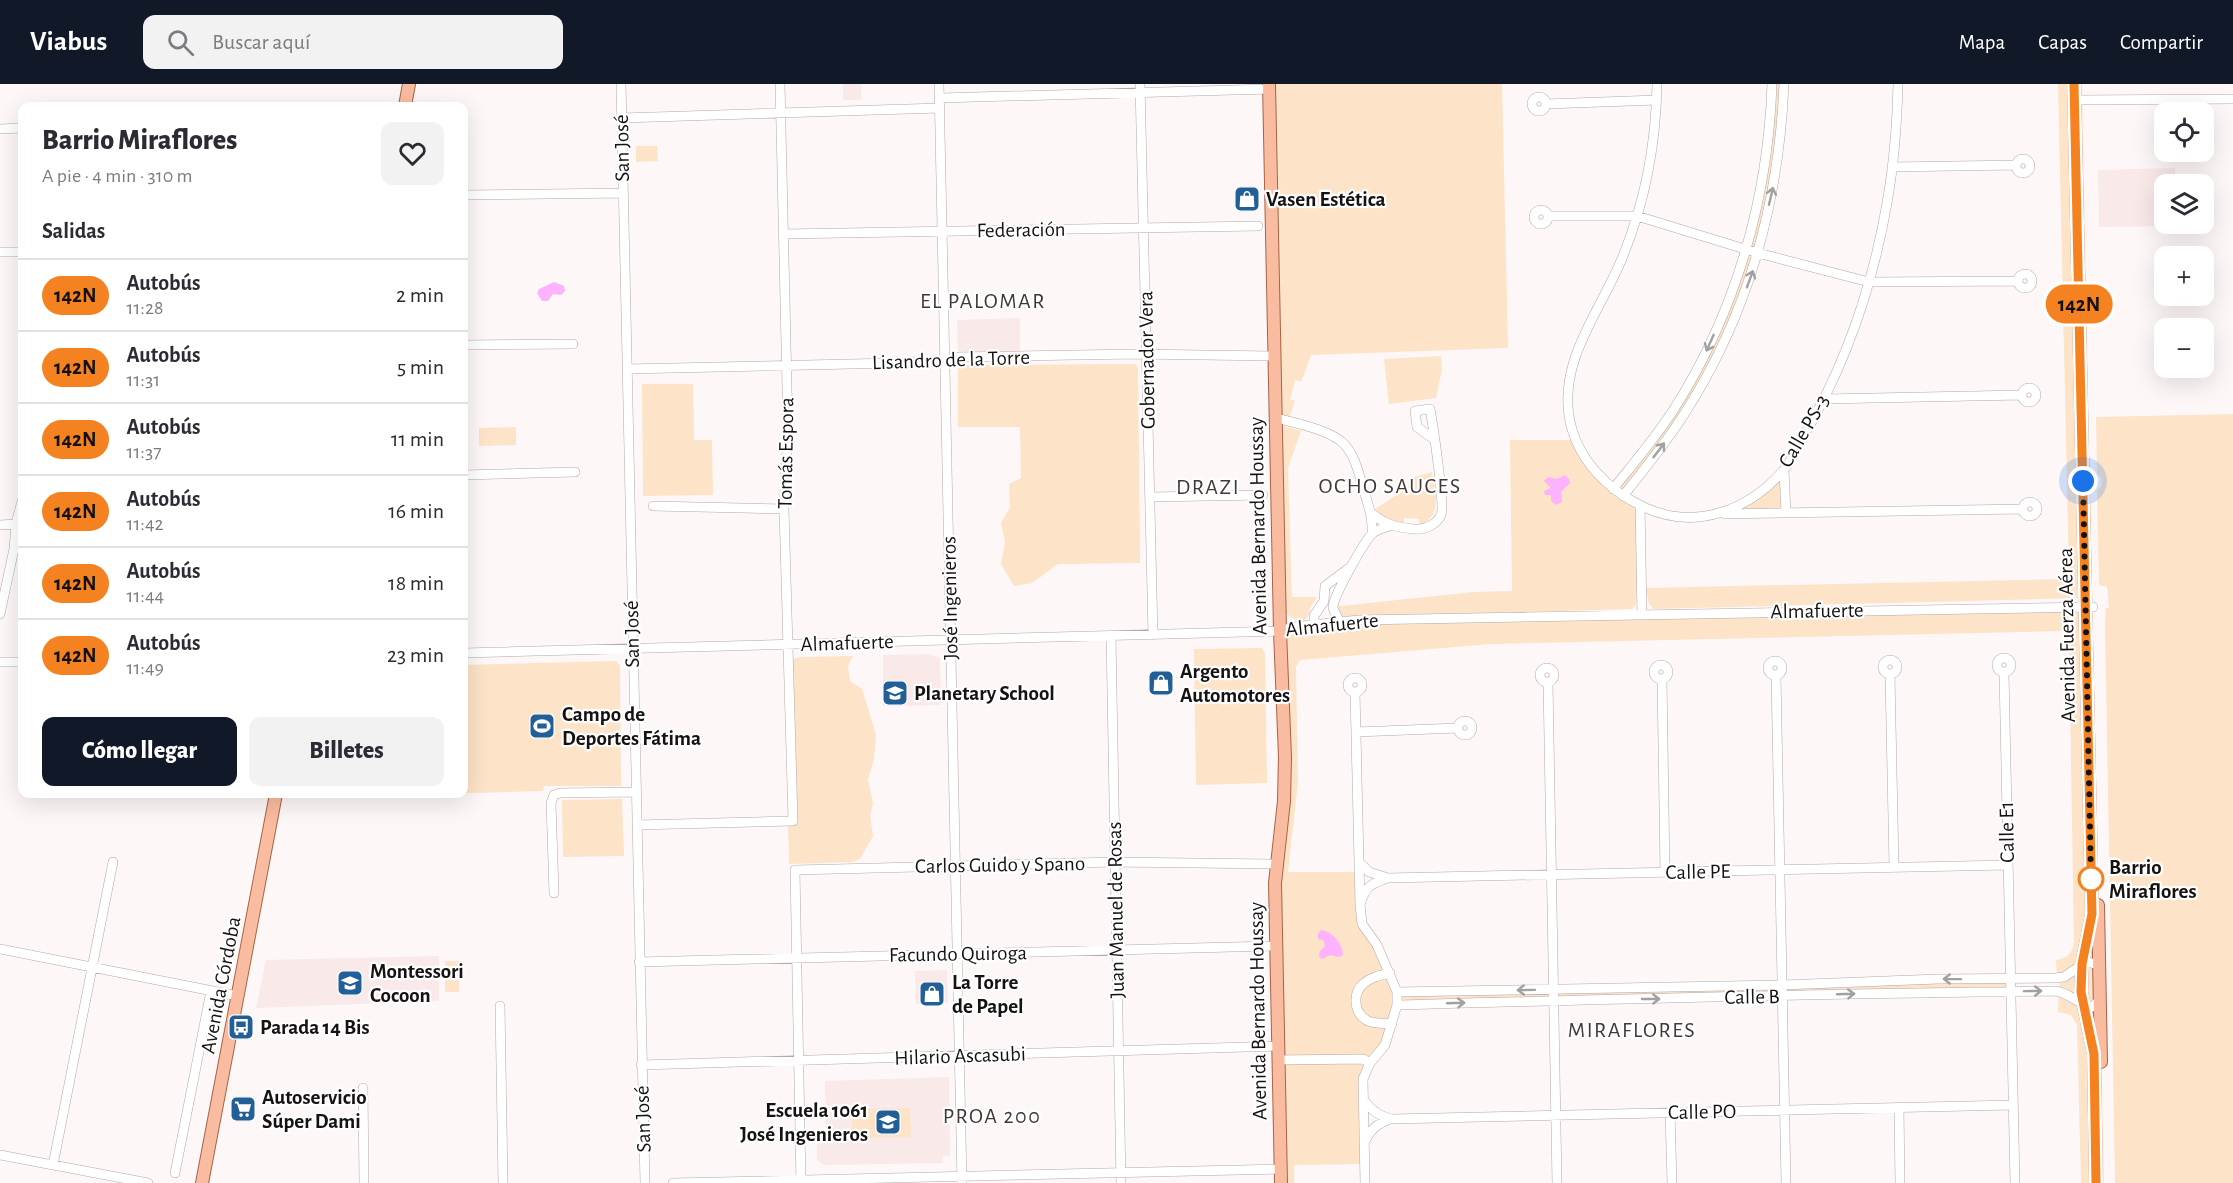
<!DOCTYPE html>
<html lang="es">
<meta charset="utf-8">
<style>
body{margin:0;font-family:"Alegreya Sans",sans-serif;background:#f2f2f3;color:#2b2b33;height:100vh;display:flex;flex-direction:column;font-size:22px;white-space:nowrap}
*{box-sizing:border-box;margin:0}
p{font-size:20px;color:#7c7c81}
.icon{flex:none;width:33px;height:33px;fill:none;stroke:currentColor;stroke-width:2;stroke-linecap:round;stroke-linejoin:round}
.map{position:relative;flex:1;overflow:hidden}
.panel{position:absolute;left:18px;top:18px;width:450px;height:696px;display:flex;flex-direction:column;background:#fff;border-radius:12px;box-shadow:0 6px 24px #0002}
.panel>*{flex:none}
.badge{padding:0 12px;border-radius:20px;font-size:21px;line-height:39px}
.controls{position:absolute;left:2154px;top:18px;display:grid;gap:12px}
.controls a{display:grid;place-items:center;width:60px;height:60px;border-radius:12px;background:#fff;box-shadow:0 6px 24px #0002;font-size:30px}
.you{position:absolute;width:30px;height:30px;margin:-15px;border:4px solid #fff;border-radius:50%;background:#1a73e8;box-shadow:0 0 0 9px #1a73e833}
.map>.badge{position:absolute;translate:-50% -50%;box-shadow:0 0 0 3px #fff}
h2{padding:0 24px;font-size:22px;line-height:54px}
.round{display:grid;place-items:center;flex:none;width:63px;height:63px;border-radius:12px;background:#f2f2f3}
.overview{display:flex;align-items:center;justify-content:space-between;height:102px;padding:0 24px}
h1{font-size:28px;font-weight:800;line-height:45px}
.button{display:flex;gap:12px;margin-top:auto;padding:12px 24px}
.button a{flex:1;height:69px;border-radius:12px;background:#111827;color:#fff;font-size:24px;font-weight:800;line-height:69px;text-align:center}
.button a+a{background:#f2f2f3;color:#2b2b33}
ul{padding:0;list-style:none}
li{display:flex;align-items:center;gap:18px;height:72px;padding:0 24px;border-top:2px solid #e1e1e2}
li div{flex:1}
li b{display:block;font-size:22px}
li em{font-style:normal}
li .badge{min-width:66px;font-weight:700;text-align:center}
header{display:flex;align-items:center;gap:36px;box-sizing:border-box;height:84px;padding:0 30px;background:#111827;color:#fff}
header strong{font-size:28px}
nav{display:flex;gap:33px;margin-inline-start:auto;font-size:21px}
.search{width:420px;height:54px;background:#f2f2f3;display:flex;align-items:center;gap:15px;box-sizing:border-box;padding:0 21px;border-radius:12px;color:#7c7c81;font-size:22px}
.map>svg:first-child{display:block}
.built{fill:#f9e9e8}
.green{fill:#fde3c7}
.water{fill:#fdb2fd}
.lines{fill:none;stroke-linecap:round;stroke-linejoin:round}
.minor-casing{stroke:#b4a8a8;stroke-width:10}
.major-casing{stroke:#a86345;stroke-width:14}
.minor{stroke:#fff;stroke-width:9}
.major{stroke:#fabca0;stroke-width:12}
.oneway{stroke:#a2a0a0}
.line-casing{stroke:#fff;stroke-width:14}
.line{stroke:#f58220;stroke-width:9}
.walk{stroke:#161212;stroke-width:6;stroke-dasharray:0 10.8}
.stop-dot{fill:#fff;stroke:#f58220;stroke-width:3}
.labels{text-anchor:middle;dominant-baseline:central;stroke-width:4.5;stroke-linejoin:round;paint-order:stroke}
.street-label{font-size:21px;fill:#161212;stroke:#fff}
.poi-label{font-size:21px;font-weight:bold;fill:#161212;stroke:#fff;text-anchor:start}
.stop-label{font-size:21px;font-weight:bold;fill:#161212;stroke:#fff;text-anchor:start}
.neighbourhood-label{font-size:22px;letter-spacing:1.5px;fill:#423838;stroke:#fff}
</style>
<header>
<strong>Viabus</strong>
<div class="search"><svg class="icon" aria-label="search" viewBox="0 0 24 24"><circle cx="10" cy="10" r="6"/><path d="M15 15l6 6"/></svg>Buscar aquí</div>
<nav><a>Mapa</a><a>Capas</a><a>Compartir</a></nav>
</header>
<div class="map">
<svg width="2233" height="1099" viewBox="0 0 2233 1099">
<rect width="100%" height="100%" fill="#fef7f7"/>
<!-- built -->
<path class="built" d="M843,0H861V16H843Z
M2175,84V100H2164V140H2175V142L2099,143L2098,86Z
M1020,234V267L958,268L957,236Z
M930,570L940,574L941,621L883,622V571Z
M439,872V917L256,924L266,876Z
M947,886L948,919L916,920L915,887Z
M949,993L950,1072H943V1079L824,1081L817,1076V1053L826,1052L825,997Z"/>
<!-- green -->
<path class="green" d="M1269,0H1502L1508,264L1311,271L1301,298L1295,296L1290,315L1295,317L1289,334L1280,331Z
M1772,0H1784L1758,169L1698,308L1623,412L1640,421L1636,521L1632,525L1346,533C1339,532 1336,526 1336,519L1340,522L1350,521L1473,508L1512,507L1510,356H1576L1613,404L1658,348L1725,226L1764,91Z
M2058,0H2071L2082,510L2078,514L1654,525L1649,520L1646,504L2064,495L2069,490Z
M2074,0H2082L2104,1099H2081L2077,941L2071,931L2058,928L2060,892L2057,891L2056,876C2067,874 2072,870 2074,859L2069,553L2064,547L1491,560L1300,576L1296,583L1298,698L1288,788H1359L1362,840L1397,908L2010,895L2011,907L1398,921L1390,948L1363,995L1365,1080L1294,1081V1099H1281L1275,799L1282,750L1280,547L1339,537L2085,523Z
M636,62H657L658,77L636,78Z
M1441,272L1442,285L1436,314L1389,320L1384,275Z
M1135,280L1138,283L1140,479L1058,480L1032,499L1014,502L1001,480L1005,458L1001,439L1010,423L1009,400L1021,394L1020,343H958V284L961,281Z
M642,300H693L694,356H712L713,411L643,412Z
M2233,330V1099H2115L2105,539L2106,524H2109L2107,503L2099,501L2097,406L2102,401L2101,394L2097,389L2096,333Z
M1280,341L1301,347L1288,384L1292,513H1317L1309,525L1311,528L1304,537L1296,536L1285,529Z
M516,343V361L479,362V344Z
M1784,386L1786,429L1720,431Z
M1432,388C1435,409 1443,432 1419,442V435L1404,434V440C1392,438 1382,434 1375,425L1400,409L1414,393Z
M1262,564L1265,570L1267,699L1196,701L1194,565Z
M853,572L848,582L850,597L862,605L876,651L874,675L868,696L873,719L870,732L873,752L860,775L852,778L789,780L788,742L796,735L792,575L801,573Z
M616,577L620,582L621,702H544L543,707L296,714V710H464V581Z
M622,715L624,772L563,773L562,716Z
M445,877H459V908H445Z
M910,1024L911,1053L852,1054V1025Z"/>
<!-- water -->
<path class="water" d="M554,198L564,202L565,207L561,211L553,210L548,217H542L537,209L539,205Z
M1565,391L1569,395L1570,399L1561,408L1562,418L1556,421L1551,417V411H1545L1544,407L1551,404L1544,397L1548,393L1557,395Z
M1321,846C1332,847 1343,860 1343,871L1339,873L1330,871L1322,875L1319,872L1320,867L1325,862L1323,856L1318,855V850Z"/>
<g class="lines">
<!-- minor casing -->
<g class="minor-casing">
<path id="minor" d="M621,0L645,1099
M939,0L962,1099
M1140,0L1153,551
M1657,0C1656,59 1645,118 1623,172C1602,225 1560,273 1569,332C1576,375 1608,407 1646,424C1695,446 1747,427 1782,388C1791,379 1797,364 1803,353C1845,282 1873,200 1887,119C1894,80 1897,40 1898,0
M1532 20a7 7 0 1 1 14 0a7 7 0 1 1-14 0Z
M940,14L1270,5
M2075,16L2233,15
M1546,20L1657,16
M622,34L940,24
M0,45L22,44
M2016 82a7 7 0 1 1 14 0a7 7 0 1 1-14 0Z
M1892,83L2016,81
M464,111L623,109
M1534 133a7 7 0 1 1 14 0a7 7 0 1 1-14 0Z
M1548,132H1637L1758,169L1869,198L2018,197
M783,150L1258,142
M0,168H22
M2018 197a7 7 0 1 1 14 0a7 7 0 1 1-14 0Z
M464,261L573,260
M627,285L939,278L959,273L1135,270L1275,272
M2022 311a7 7 0 1 1 14 0a7 7 0 1 1-14 0Z
M1824,315L2021,311
M1276,334C1295,339 1332,346 1345,361C1355,372 1359,390 1363,404C1368,420 1373,433 1372,450
M1784,386L1786,429
M464,391L575,388
M1613,405C1634,379 1656,353 1674,325C1736,228 1768,115 1772,0
M1623,412C1644,386 1665,360 1683,332C1748,232 1779,118 1784,0
M1150,413L1263,411
M2023 425a7 7 0 1 1 14 0a7 7 0 1 1-14 0Z
M1640,421L1642,530
M653,422L784,425
M1372,430C1387,441 1395,443 1414,445C1425,446 1436,441 1441,431C1445,422 1433,341 1430,325L1415,327L1417,343L1435,356
M1725,430L2023,425
M0,441L16,440
M0,530L14,465L16,440L22,417
M1339,537C1338,533 1334,528 1333,524C1332,514 1364,458 1372,450C1377,445 1384,444 1390,442
M1314,540V532L1324,517L1325,502L1349,484
M1111,552L1121,1099
M464,569L1280,547L1293,543L1359,536L2093,523
M1997 581a7 7 0 1 1 14 0a7 7 0 1 1-14 0Z
M1883 583a7 7 0 1 1 14 0a7 7 0 1 1-14 0Z
M1768 584a7 7 0 1 1 14 0a7 7 0 1 1-14 0Z
M0,578H22
M1654 588a7 7 0 1 1 14 0a7 7 0 1 1-14 0Z
M1540 591a7 7 0 1 1 14 0a7 7 0 1 1-14 0Z
M2004,589L2015,1099
M1776,591L1786,1099
M1890,591L1894,783
M1348 601a7 7 0 1 1 14 0a7 7 0 1 1-14 0Z
M1662,595L1665,788
M1548,599L1557,1099
M1355,608L1360,820L1362,840L1377,861L1397,908V921L1385,961L1370,979L1363,995L1365,1099
M1458 644a7 7 0 1 1 14 0a7 7 0 1 1-14 0Z
M1356,648L1458,644
M637,741L793,737L784,425L788,347L780,0
M1359,778L1369,788L1388,794
M554,809L551,719L554,711L560,709L636,708
M1360,820C1366,802 1370,800 1388,794L2008,781
M0,865L238,912
M639,878L1276,862
M1390,889C1381,891 1371,893 1363,900C1352,910 1354,930 1368,937C1376,940 1384,939 1392,940
M1397,908L1782,901L1938,895L2055,894L2064,893L2086,878L2096,880L2100,885
M1397,921C1617,915 1836,909 2056,907C2072,910 2078,921 2092,923L2100,916
M500,922L503,1099
M1278,976L1363,975L1370,979
M641,981L1278,962
M363,1004L364,1099
M1364,1016C1372,1027 1379,1032 1392,1035L2013,1021
M1899,1024L1900,1099
M1670,1028L1672,1099
M1365,1057C1371,1045 1377,1040 1390,1035
M0,1071L148,1099
M53,1081L113,778
M175,1089L211,907
M673,1099L1280,1085
M801,1099L795,786L1115,778L1276,780"/>
</g>
<!-- major casing -->
<g class="major-casing">
<path id="major" d="M1269,0L1280,547L1285,673L1284,717L1275,799L1281,1099
M2074,0L2092,830L2082,880L2081,908L2094,970L2096,1099
M405,22L409,0
M2098,821L2101,978
M202,1099L276,710"/>
</g>
<!-- minor -->
<use href="#minor" class="minor"/>
<!-- major -->
<use href="#major" class="major"/>
</g>
<!-- one-way arrows -->
<defs><path id="oneway-shaft" d="M-6 0H5M1.5-3L5.5 0L1.5 3" fill="none" stroke-width="1.6" stroke-linecap="round" stroke-linejoin="round" transform="scale(1.5)"/></defs>
<g class="oneway">
<use href="#oneway-shaft" transform="translate(1771 112) rotate(-77)"/>
<use href="#oneway-shaft" transform="translate(1750 195) rotate(-70)"/>
<use href="#oneway-shaft" transform="translate(1710 259) rotate(114)"/>
<use href="#oneway-shaft" transform="translate(1659 366) rotate(-53)"/>
<use href="#oneway-shaft" transform="translate(1952 895) rotate(-179)"/>
<use href="#oneway-shaft" transform="translate(1526 906) rotate(179)"/>
<use href="#oneway-shaft" transform="translate(2033 907) rotate(-1)"/>
<use href="#oneway-shaft" transform="translate(1846 910) rotate(-2)"/>
<use href="#oneway-shaft" transform="translate(1651 915)"/>
<use href="#oneway-shaft" transform="translate(1456 919) rotate(-2)"/>
</g>
<g class="lines">
<!-- line casing -->
<g class="line-casing">
<path id="line" d="M2074,0L2092,830L2082,880L2081,908L2094,970L2096,1099"/>
</g>
<!-- line -->
<use href="#line" class="line"/>
<!-- walk -->
<path class="walk" d="M2083,397L2091,795"/>
</g>
<!-- icons -->
<defs>
<g id="shop-square" transform="scale(1.35)"><rect x="-9" y="-9" width="18" height="18" rx="4" fill="#215f96" stroke="#fff"/><path d="M-5-2.5h2.3a2.7 3.5 0 0 1 5.4 0H5L5.5 6h-11ZM-1.5-2.5h3a1.5 2.3 0 0 0-3 0Z" fill="#fff"/></g>
<g id="university-square" transform="scale(1.35)"><rect x="-9" y="-9" width="18" height="18" rx="4" fill="#215f96" stroke="#fff"/><path d="M0-5L7-2L0 1L-7-2ZM-4 1L0 2.5L4 1V4Q0 6-4 4Z" fill="#fff"/></g>
<g id="stadium-square" transform="scale(1.35)"><rect x="-9" y="-9" width="18" height="18" rx="4" fill="#215f96" stroke="#fff"/><path d="M0-5a6.5 5 0 1 0 0 10a6.5 5 0 1 0 0-10ZM-3.5-1.8h7v3.6h-7Z" fill="#fff"/></g>
<g id="school-square" transform="scale(1.35)"><rect x="-9" y="-9" width="18" height="18" rx="4" fill="#215f96" stroke="#fff"/><path d="M0-5L7-2L0 1L-7-2ZM-4 1L0 2.5L4 1V4Q0 6-4 4Z" fill="#fff"/></g>
<g id="bus-square" transform="scale(1.35)"><rect x="-9" y="-9" width="18" height="18" rx="4" fill="#215f96" stroke="#fff"/><path d="M-5-6H5V4H4V6H2V4H-2V6H-4V4H-5ZM-3.5-4V0h7V-4ZM-3.5 1.2v1.5H-2V1.2ZM2 1.2v1.5H3.5V1.2Z" fill="#fff"/></g>
<g id="supermarket-square" transform="scale(1.35)"><rect x="-9" y="-9" width="18" height="18" rx="4" fill="#215f96" stroke="#fff"/><path d="M-6-5.5h2.5l.6 2H6L4.5 2H-2.5L-4.4-4H-6ZM-1.5 3.2a1.3 1.3 0 1 0 .1 0ZM3 3.2a1.3 1.3 0 1 0 .1 0Z" fill="#fff"/></g>
</defs>
<g fill-rule="evenodd">
<use href="#shop-square" x="1247" y="115"/>
<use href="#shop-square" x="1161" y="599"/>
<use href="#university-square" x="895" y="609"/>
<use href="#stadium-square" x="542" y="642"/>
<use href="#school-square" x="350" y="899"/>
<use href="#shop-square" x="932" y="910"/>
<use href="#bus-square" x="241" y="943"/>
<use href="#supermarket-square" x="243" y="1025"/>
<use href="#school-square" x="888" y="1038"/>
</g>
<!-- markers -->
<circle class="stop-dot" cx="2091" cy="795" r="12"/>
<g class="labels">
<!-- street labels -->
<g class="street-label">
<text transform="translate(622 64) rotate(-91)">San José</text>
<text transform="translate(1021 146) rotate(-1)">Federación</text>
<text transform="translate(951 276) rotate(-2)">Lisandro de la Torre</text>
<text transform="translate(1147 276) rotate(-91)">Gobernador Vera</text>
<text transform="translate(1804 347) rotate(-60)">Calle PS-3</text>
<text transform="translate(786 369) rotate(-89)">Tomás Espora</text>
<text transform="translate(1258 442) rotate(-91)">Avenida Bernardo Houssay</text>
<text transform="translate(950 514) rotate(-91)">José Ingenieros</text>
<text transform="translate(1817 527) rotate(-1)">Almafuerte</text>
<text transform="translate(1332 541) rotate(-6)">Almafuerte</text>
<text transform="translate(632 550) rotate(-91)">San José</text>
<text transform="translate(2067 551) rotate(-91)">Avenida Fuerza Aérea</text>
<text transform="translate(847 559) rotate(-2)">Almafuerte</text>
<text transform="translate(2007 748) rotate(-91)">Calle E1</text>
<text transform="translate(1000 781) rotate(-1)">Carlos Guido y Spano</text>
<text transform="translate(1698 788) rotate(-1)">Calle PE</text>
<text transform="translate(1116 826) rotate(-91)">Juan Manuel de Rosas</text>
<text transform="translate(958 870) rotate(-1)">Facundo Quiroga</text>
<text transform="translate(221 901) rotate(-79)">Avenida Córdoba</text>
<text transform="translate(1752 913) rotate(-1)">Calle B</text>
<text transform="translate(1258 927) rotate(-91)">Avenida Bernardo Houssay</text>
<text transform="translate(960 972) rotate(-2)">Hilario Ascasubi</text>
<text transform="translate(1702 1028) rotate(-1)">Calle PO</text>
<text transform="translate(643 1035) rotate(-92)">San José</text>
</g>
<!-- poi labels -->
<g class="poi-label">
<text x="1266" y="115">Vasen Estética</text>
<text x="1180" y="587">Argento<tspan x="1180" dy="24">Automotores</tspan></text>
<text x="914" y="609">Planetary School</text>
<text x="562" y="630">Campo de<tspan x="562" dy="24">Deportes Fátima</tspan></text>
<text x="370" y="887">Montessori<tspan x="370" dy="24">Cocoon</tspan></text>
<text x="952" y="898">La Torre<tspan x="952" dy="24">de Papel</tspan></text>
<text x="260" y="943">Parada 14 Bis</text>
<text x="262" y="1013">Autoservicio<tspan x="262" dy="24">Súper Dami</tspan></text>
<text x="868" y="1026" text-anchor="end">Escuela 1061<tspan x="868" dy="24">José Ingenieros</tspan></text>
</g>
<!-- stop labels -->
<g class="stop-label">
<text x="2109" y="783">Barrio<tspan x="2109" dy="24">Miraflores</tspan></text>
</g>
<!-- neighbourhood labels -->
<g class="neighbourhood-label">
<text x="983" y="217">EL PALOMAR</text>
<text x="1390" y="402">OCHO SAUCES</text>
<text x="1208" y="403">DRAZI</text>
<text x="1632" y="946">MIRAFLORES</text>
<text x="992" y="1032">PROA 200</text>
</g>
</g>
</svg>
<div class="controls">
<a><svg class="icon" aria-label="locate" viewBox="0 0 24 24"><circle cx="12" cy="12" r="6"/><path d="M12 2v4M12 18v4M2 12h4M18 12h4"/></svg></a>
<a><svg class="icon" aria-label="layers" viewBox="0 0 24 24"><path d="M12 4l9 5-9 5-9-5zM3 14l9 5 9-5"/></svg></a>
<a>+</a>
<a>−</a>
</div>
<div class="you" style="left:2083px;top:397px"></div>
<b class="badge" style="left:2079px;top:220px;background:#f58220;color:#111">142N</b>
<section class="panel">
<div class="overview"><div><h1>Barrio Miraflores</h1><p>A pie · 4 min · 310 m</p></div><a class="round"><svg class="icon" aria-label="heart" viewBox="0 0 24 24"><path d="M12 20l-8-8c-3-5 5-10 8-4 3-6 11-1 8 4z"/></svg></a></div>
<h2>Salidas</h2>
<ul>
<li><span class="badge" style="background:#f58220;color:#111">142N</span><div><b>Autobús</b><p>11:28</p></div><em>2 min</em></li>
<li><span class="badge" style="background:#f58220;color:#111">142N</span><div><b>Autobús</b><p>11:31</p></div><em>5 min</em></li>
<li><span class="badge" style="background:#f58220;color:#111">142N</span><div><b>Autobús</b><p>11:37</p></div><em>11 min</em></li>
<li><span class="badge" style="background:#f58220;color:#111">142N</span><div><b>Autobús</b><p>11:42</p></div><em>16 min</em></li>
<li><span class="badge" style="background:#f58220;color:#111">142N</span><div><b>Autobús</b><p>11:44</p></div><em>18 min</em></li>
<li><span class="badge" style="background:#f58220;color:#111">142N</span><div><b>Autobús</b><p>11:49</p></div><em>23 min</em></li>
</ul>
<div class="button"><a>Cómo llegar</a><a>Billetes</a></div>
</section>
</div>
